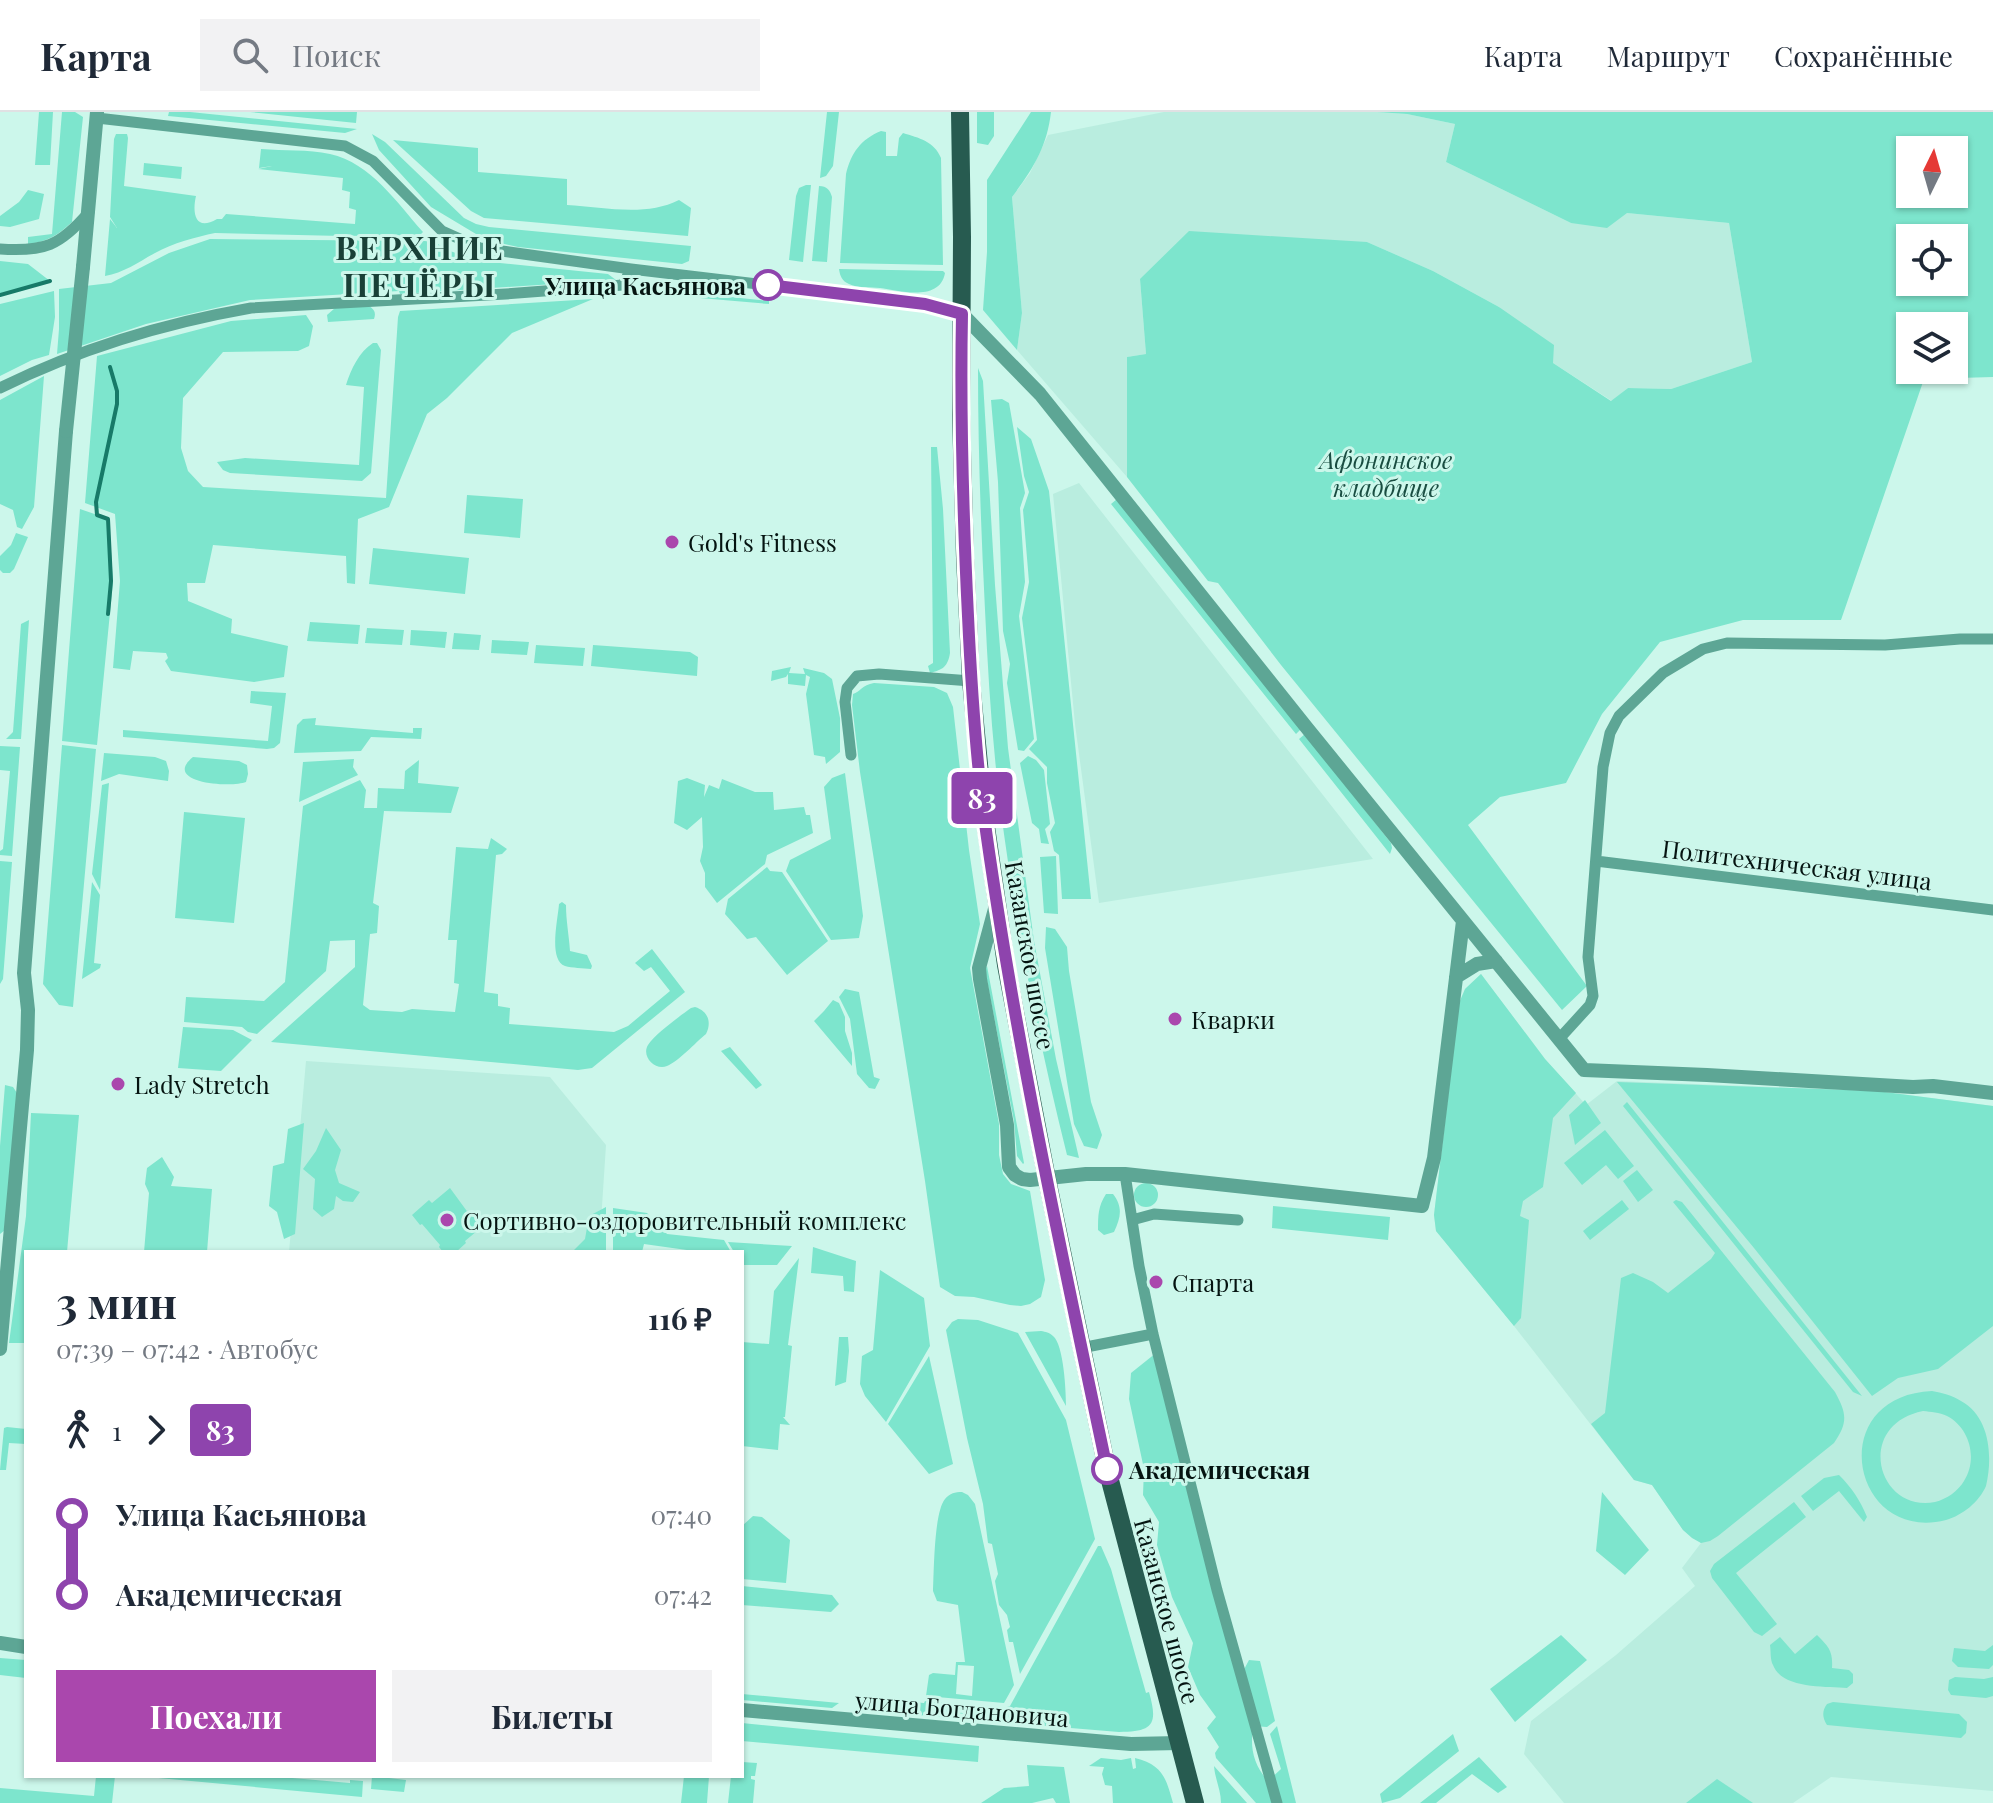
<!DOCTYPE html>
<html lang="ru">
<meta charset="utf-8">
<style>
body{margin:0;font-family:"Playfair Display",serif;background:#f2f2f3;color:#1f2937;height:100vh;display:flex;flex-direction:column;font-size:30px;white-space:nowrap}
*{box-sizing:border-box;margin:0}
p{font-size:26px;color:#747a83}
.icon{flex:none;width:44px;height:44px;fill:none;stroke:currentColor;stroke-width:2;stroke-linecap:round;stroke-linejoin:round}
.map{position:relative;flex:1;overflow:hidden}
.drawer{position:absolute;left:24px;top:1138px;width:720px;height:528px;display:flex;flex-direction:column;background:#fff;border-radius:0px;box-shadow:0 2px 6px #0004}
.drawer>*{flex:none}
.badge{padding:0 16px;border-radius:6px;font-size:28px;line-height:52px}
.needle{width:52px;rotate:5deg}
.controls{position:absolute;left:1896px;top:24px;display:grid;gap:16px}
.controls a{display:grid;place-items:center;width:72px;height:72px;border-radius:0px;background:#fff;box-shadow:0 2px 6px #0004;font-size:40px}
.map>.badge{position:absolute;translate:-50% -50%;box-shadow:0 0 0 4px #fff}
.legs{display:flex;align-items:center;gap:12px;height:88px;padding:0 32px;font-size:26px}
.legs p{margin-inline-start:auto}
.summary{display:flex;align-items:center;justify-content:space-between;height:136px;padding:0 32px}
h1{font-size:44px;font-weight:700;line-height:60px}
.button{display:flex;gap:16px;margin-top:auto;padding:16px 32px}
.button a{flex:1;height:92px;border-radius:0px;background:#aa47ad;color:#fff;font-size:32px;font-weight:700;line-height:92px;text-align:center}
.button a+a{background:#f2f2f3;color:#1f2937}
ul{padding:0 32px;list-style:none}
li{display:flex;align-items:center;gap:28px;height:80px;font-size:30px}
li i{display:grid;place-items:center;width:12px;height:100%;margin:0 10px;background:currentColor}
li i::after{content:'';width:20px;height:20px;margin:-10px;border:6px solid;border-radius:50%;background:#fff}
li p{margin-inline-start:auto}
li:first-child i{background:linear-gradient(#0000 50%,currentColor 0)}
li:last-child i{background:linear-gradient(currentColor 50%,#0000 0)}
header{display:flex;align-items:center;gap:48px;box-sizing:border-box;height:112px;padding:0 40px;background:#fff;border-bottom:2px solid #e0e1e3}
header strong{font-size:38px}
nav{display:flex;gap:44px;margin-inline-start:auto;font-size:28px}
.search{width:560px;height:72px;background:#f2f2f3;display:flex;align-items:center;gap:20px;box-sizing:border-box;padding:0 28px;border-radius:0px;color:#747a83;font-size:30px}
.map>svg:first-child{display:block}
.built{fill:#b9eddf}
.green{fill:#7de5cd;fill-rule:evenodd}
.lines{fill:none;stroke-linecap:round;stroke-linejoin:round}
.stream{stroke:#177a68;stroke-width:4}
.minor{stroke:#5da695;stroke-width:11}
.tertiary{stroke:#5da695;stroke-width:14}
.primary{stroke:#275b50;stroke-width:18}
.tertiary-bridge{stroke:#5da695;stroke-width:14}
.line-1-casing{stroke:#fff;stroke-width:18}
.line-1{stroke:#8e44ad;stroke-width:12}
.stop-1-dot{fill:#fff;stroke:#8e44ad;stroke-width:4}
.poi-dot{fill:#aa47ad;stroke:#ccf7eb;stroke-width:3}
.labels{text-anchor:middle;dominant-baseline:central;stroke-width:6;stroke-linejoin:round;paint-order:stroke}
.stop-label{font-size:24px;font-weight:bold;fill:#051411;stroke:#ccf7eb;text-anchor:end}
.park-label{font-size:24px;font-style:italic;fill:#194d41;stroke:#ccf7eb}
.poi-label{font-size:24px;fill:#051411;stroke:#ccf7eb;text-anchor:start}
.street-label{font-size:24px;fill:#051411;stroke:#ccf7eb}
.district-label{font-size:32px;font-weight:bold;letter-spacing:2px;fill:#194037;stroke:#ccf7eb}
</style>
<header>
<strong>Карта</strong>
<div class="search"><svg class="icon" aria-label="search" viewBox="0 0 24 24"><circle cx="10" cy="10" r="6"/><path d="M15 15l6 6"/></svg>Поиск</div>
<nav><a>Карта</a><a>Маршрут</a><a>Сохранённые</a></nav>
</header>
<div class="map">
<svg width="1993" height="1691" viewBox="0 0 1993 1691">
<rect width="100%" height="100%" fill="#ccf7eb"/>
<!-- built -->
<path class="built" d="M1164,0H1377L1407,2L1455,12L1446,50L1571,111L1627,101L1729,111L1752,250L1671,277L1628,276L1612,289L1553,251L1499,195L1433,159L1367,130L1140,167L1146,242L1127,245V365L1017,238L1022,201L1012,85L1030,61L1048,23Z
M1079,371L1373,747L1099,791L1075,612L1053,382Z
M1481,862L1545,947L1586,993L1617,969L1877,979L1993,994V1679L1831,1665L1793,1691H1564L1524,1642L1531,1609L1616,1543L1695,1474L1682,1456L1701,1431L1683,1418L1652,1373L1634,1368L1514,1214L1436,1119L1434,1103L1454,937L1465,877Z
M306,949L550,965L606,1033L599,1140H289Z"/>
<!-- green -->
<path class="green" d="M39,0H53L50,53H35Z
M62,0H75L83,5L72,110C58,123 47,130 28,132V125L52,122Z
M169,0H190L357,17L345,21L168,4Z
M250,0H357L356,11Z
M827,0H839L833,54L826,64L820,66Z
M977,0H994V24L988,33L977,31Z
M1031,0H1051C1047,35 1033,57 1012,85L1022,201L1017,238L983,198L987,140V68Z
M1377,0H1993V265L1924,267L1841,508H1743L1660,530L1602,602L1566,671L1500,685L1468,713L1587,874L1562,898L1281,553L1218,471L1208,469L1127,365V245L1146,242L1140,167L1189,119L1367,130L1433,159L1499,195L1554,233L1553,251L1611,289L1628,276L1671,277L1752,250L1729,111L1627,101L1607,116L1571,111L1446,50L1455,12L1407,2ZM1910,38H1954V82H1910ZM1910,126H1954V170H1910ZM1910,214H1954V258H1910Z
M881,19L886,20V44H897L899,26L903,21C919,26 934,29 941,46L943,153L840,151L846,62C851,41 861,27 881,19Z
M116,22H127L128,26L124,74L196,84C192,101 195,120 217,107H222L226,102L355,112L356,98L349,96L350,80L342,78L343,66L258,57L272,54L259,56L261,37C284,39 308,37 330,42C371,51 397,91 423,120L420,123L342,124L215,121C196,125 173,131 155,141C140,149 124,161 105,164L110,107L117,116L110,105L114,27Z
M372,22L385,30L464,106L476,112L489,115L691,134L689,149L682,152L518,135L491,129L476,122L431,95L379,38Z
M393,28L478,36V60L567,67V93C603,95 646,105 679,88L691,96L688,124L484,106L471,99Z
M144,51L182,55L181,67L143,63Z
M806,73H811L803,150L789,148L796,84L799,76Z
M819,74C827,74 830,78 832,85L827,150L812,149Z
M28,78L44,82L39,107L10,115L0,114V104L19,90Z
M210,127L425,129L436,131L450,139L480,149L608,162L616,168L400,182L399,179L250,188L146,212L57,242L59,217V177L111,171L169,141Z
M0,149L28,152L50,169L0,183Z
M839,157L943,159L945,161C940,190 900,179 880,176C870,175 857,176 849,172C842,169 840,164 839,157Z
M655,177L769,189V192L653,182L647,180Z
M54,179L55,205L49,243L32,248L0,264V192Z
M593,187L512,221L447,286L427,302L389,395L358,407L355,472L347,471L346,444L213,433L205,471H187L188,489L232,507L231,521L288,534L284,565L254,570L171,559L165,549L168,546L166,541L133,539L130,558L113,556L120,469L115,402L85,391L97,244L231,209L306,203L313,214L309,234L298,239L223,240L183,286L181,336L188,359L203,375L386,386L398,205L400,199Z
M369,194C375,198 376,201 374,207L328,210L327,203L335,196Z
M373,231H377L381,238L371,361L362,369L230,361L223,358L217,350L245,346L359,353L364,275L346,273C351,257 359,240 373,231Z
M978,256L983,269L995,473L1008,636L1034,829L1056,947L1079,1046L1067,1043C1038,927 1015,810 1000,692C992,628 988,563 985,498C981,418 978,337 978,256Z
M44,264L34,395L22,417L17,415L13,398L0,392V288Z
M1002,287L1009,291L1025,381L1020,396L1025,470L1019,504L1034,627L1024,639L1018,638L1007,571L1010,552L1003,519L998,370L991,288Z
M1017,315L1031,327L1049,379L1091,787H1062L1059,743L1054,739L1050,720L1055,711L1047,671V655L1029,637L1037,628L1022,506L1029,470L1023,398L1029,380L1024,364Z
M931,335H937L943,397L950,541C948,555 942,558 930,561L928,554L933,551Z
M467,383L523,387L520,426L464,421Z
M1117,387L1301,617L1296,622L1111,392Z
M80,397L109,407L113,470L97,633L62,629Z
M16,421L28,425L14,457L10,461H3L0,458V444L11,433Z
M373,436L469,446L465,482L369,472Z
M29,508L21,627H6L13,620L21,512Z
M310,510L360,513L358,532L307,529Z
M367,516L404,518L402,533L365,531Z
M411,518L447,520L445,536L410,533Z
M454,521L481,523L479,538L452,537Z
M492,528L529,530L527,543L491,541Z
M536,533L585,536L583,554L534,551Z
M593,533L690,540L698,545L697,564L591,554Z
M791,555L789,561L805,562L803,556L824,561L832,567L840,606V640L826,652L825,645L814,643L806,582L810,565L806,563L805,574L788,572V562L786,565L771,569L772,559Z
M874,571L934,575L947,581L953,595L969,738L980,812L970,856L999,1012V1043L1003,1062L1011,1072L1030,1079L1045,1168L1041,1185L1030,1192L1021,1194L1010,1193L974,1185L955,1184L940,1175L925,1069L860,660L852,593L853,582C860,580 862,573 874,571Z
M251,579L286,581L280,631L274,636L267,637L123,625V618L268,629L272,594L250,591Z
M316,606L315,613L413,621V616H422L421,627L371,625L361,639L294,641L297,613L303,607Z
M1305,622L1391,731L1392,736L1390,742L1299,627Z
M62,633L96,637L73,895L59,893L43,872Z
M0,634L20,635L12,744L0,743V739L3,737L10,659L0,658Z
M104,641L155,645L166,649L169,659L168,669L119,662L101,669Z
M1028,644L1036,648L1044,658L1050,712L1045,717L1049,732L1041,731L1039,717L1032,711L1020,651Z
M193,645L239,649L247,653L248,662L246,670C231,676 161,671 193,645Z
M354,647L353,655L358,663L299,690L303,650Z
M419,648L418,671L459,675L451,701L384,699L373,791L379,794L377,821L370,822L363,893L370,898L402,900L412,897L455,900L459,872L454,871L457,828H448L456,735L488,737L491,726L507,737L502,742L496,743L484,880L498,882V894L510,896L509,912L614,920L628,914L670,879L651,855L644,859L635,851L652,837L685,880L592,956L578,958L271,930L355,855V828L330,829L326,859L257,922L248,920L242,915L184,910L186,885L264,889L285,870L303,694L360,668L366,678L364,696H377L378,676L404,677L405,659Z
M845,661L863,804L859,826L831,828L786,759L790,748L831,727L824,675L832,666Z
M687,666L705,673L704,685L709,673L719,677L722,667L755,680H773L774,698L804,695L806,703H810L813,721L767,743L765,752L717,791L705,775V761L700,749L703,735L702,705L687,718L674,711L678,669Z
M109,671L100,778L92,762L102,673Z
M184,700L245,706L234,811L175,806Z
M1056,744L1058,802L1044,801L1040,745Z
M0,749L12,750L3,867L0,872Z
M767,755L770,759L782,760L828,829L787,863L756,825L747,827L725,802L728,787Z
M92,770L100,783L94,851L101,852L100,856L82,867Z
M562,790L566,793C566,809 569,823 570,839L587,843L592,854L591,857C583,856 572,856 565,854C548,848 558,807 559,792Z
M1046,815L1055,817L1067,835L1069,859L1091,990L1102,1023L1097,1037L1084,1034L1074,1012L1045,836Z
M987,854L1024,1051L1023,1052L1017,1044L1014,1009L985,858Z
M1481,862L1545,947L1576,981L1553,1006L1543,1075L1523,1089L1520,1104L1529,1108L1521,1206L1514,1214L1436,1119L1434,1103L1459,891L1465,877Z
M845,877L859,880L874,965L880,967L875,977L869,976L857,962L850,907L839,885Z
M833,888L839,891L845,905V919L852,941V954L814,909L824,899Z
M695,895C708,899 712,910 706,922C695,931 679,949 667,954C655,959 641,944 648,933C655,922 680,904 691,896Z
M183,915L233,918L252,928L221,959L178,956Z
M730,935L762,973L756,977L721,939Z
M1617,970L1877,979L1993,994V1214L1938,1257L1898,1266L1872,1284L1754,1136Z
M5,973L13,975L17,981L5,1118L0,1122V1034Z
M1585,988L1601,1011L1575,1033L1569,1003Z
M1627,990L1862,1284L1853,1280L1623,994Z
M31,1001L79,1003L67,1140H26V1231H9L26,1104Z
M304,1011L295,1122L284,1127L277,1100L269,1094L273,1054L284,1051L288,1017Z
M326,1016L341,1038L335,1058L339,1071L360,1080L353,1090L343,1089L336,1084L334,1097L322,1105L313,1097L315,1067L303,1057L316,1039Z
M1605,1018L1634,1054L1618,1067L1606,1053L1582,1073L1564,1051Z
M162,1045L174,1065L171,1074L212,1077L207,1140H144L149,1081L145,1072L147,1056Z
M1637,1058L1653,1078L1638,1090L1623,1069Z
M1134 1083a12 12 0 1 1 24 0a12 12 0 1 1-24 0Z
M450,1076L469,1102L472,1105L474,1104L483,1114L465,1129L466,1131L456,1140H443L439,1135L440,1133L422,1112L420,1113L412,1103L429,1088L432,1091Z
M1106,1082H1113C1123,1095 1121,1105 1114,1120L1104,1123L1098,1118C1098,1104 1098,1094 1106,1082Z
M1622,1088L1629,1097L1590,1128L1583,1119Z
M1676,1088L1682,1090L1835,1280C1847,1302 1848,1310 1834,1331L1718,1424L1710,1429L1701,1431L1692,1426L1683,1418L1652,1373L1634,1368L1591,1312L1605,1301L1621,1166L1633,1161L1653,1170L1668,1181L1711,1147L1715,1141L1673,1090Z
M1273,1094L1390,1105L1388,1128L1272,1116Z
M606,1095V1140H572L585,1127L589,1104Z
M613,1096L647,1101L667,1122L724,1128L731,1140H701L644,1132L642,1140H613Z
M728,1130L792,1134L777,1153H742V1140H734Z
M813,1135L856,1149L854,1180L844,1179L843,1164L811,1161Z
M799,1146L788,1233L792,1234L785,1305H783L790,1313L780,1312L778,1338L742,1334V1230L769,1232L774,1179Z
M880,1158L924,1186L930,1234L886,1310L865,1284L860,1272L862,1244L873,1238Z
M958,1207L978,1208L1018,1221L1066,1308L1095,1427L1020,1562L1013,1530H1009L1007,1518L1010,1515L1007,1503L999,1493L995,1469L998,1462L992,1432L988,1431L983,1392L967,1326L946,1218L952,1210Z
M1041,1219C1046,1220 1049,1220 1053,1224C1064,1233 1066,1280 1066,1294L1025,1220Z
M839,1225H848L849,1239L846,1270L835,1274Z
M1161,1237L1239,1567L1249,1548L1260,1549L1275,1609L1267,1615L1253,1614C1250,1636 1253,1652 1268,1669L1281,1657L1270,1622L1277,1614L1296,1691H1256L1216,1646L1215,1641L1219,1635L1207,1616L1216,1605L1200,1583L1188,1555L1193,1531L1172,1485L1157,1433L1159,1410L1143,1383L1144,1357L1129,1287L1131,1261Z
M929,1244L953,1352L929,1362L888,1312Z
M1932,1279C1942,1281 1952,1283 1961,1289C1990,1305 1993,1344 1986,1374C1979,1390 1963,1403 1946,1408C1851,1432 1823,1284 1932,1279ZM1923,1299C1931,1300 1939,1300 1947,1304C1970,1316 1978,1347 1964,1369C1958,1379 1947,1387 1935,1390C1877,1401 1854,1313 1923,1299Z
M7,1315L26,1317V1332L9,1331L6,1358H0L4,1316Z
M1839,1363C1852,1376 1860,1388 1867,1405L1864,1410L1839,1379L1813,1399L1801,1384L1824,1366Z
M962,1380L968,1383L975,1392L1014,1573L1004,1591L926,1584L929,1563L933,1561L955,1563L956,1550H965L958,1493L937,1489L933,1479C934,1459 934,1400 945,1387C950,1381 955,1380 962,1380ZM958,1553L974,1554L972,1584L956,1582Z
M1602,1380L1649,1438L1625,1463L1596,1439Z
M1794,1390L1806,1405L1736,1461L1777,1512L1762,1524L1754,1520L1712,1466L1710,1459L1714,1452Z
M753,1404L762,1405L790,1428L786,1471L742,1467V1414Z
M1098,1434H1101L1111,1457L1146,1581L1149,1580C1158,1612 1154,1620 1119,1620L985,1609C972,1601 960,1599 945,1605L864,1599L859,1594L860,1587L862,1586L924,1591L925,1589L1004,1596L1010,1594Z
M742,1474L832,1483L839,1492L831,1500L742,1493Z
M1561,1523L1587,1548L1515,1610L1490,1577Z
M1817,1523C1829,1535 1833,1539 1832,1556L1849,1558L1853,1562V1571L1847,1576C1825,1574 1782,1577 1773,1553C1770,1548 1771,1539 1770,1533L1780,1525L1795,1542Z
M1993,1533V1553L1989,1557L1958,1555L1952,1549L1954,1536L1985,1539Z
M0,1546L26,1548V1566L0,1563Z
M1955,1565L1984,1567L1993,1565V1584L1986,1586L1951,1583L1948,1578L1949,1568Z
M742,1582L839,1591L832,1596L742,1588Z
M1833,1590L1959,1602L1967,1610L1966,1621L1961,1626L1827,1613C1822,1605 1822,1599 1827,1592Z
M742,1611L979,1634L978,1650L742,1629Z
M1453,1622L1459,1639L1400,1686L1382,1691L1380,1682Z
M1479,1645L1507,1675L1498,1681L1472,1662L1436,1691H1420Z
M1101,1646L1121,1648L1131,1646L1133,1657L1136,1656L1135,1646C1163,1653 1166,1666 1173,1691H1113L1112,1674L1105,1673L1102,1662L1104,1655L1089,1654Z
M742,1650L757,1651L755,1664H751V1667L755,1668L753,1691H728L731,1664H742Z
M1027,1653L1064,1655L1070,1691H1056L1053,1686L1032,1691H981L1004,1676L1029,1674Z
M1214,1654L1247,1691H1221C1221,1678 1215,1667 1214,1654Z
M96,1664H115L112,1691H0V1676L94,1684Z
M137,1664H269L350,1671V1668L363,1669L362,1685Z
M372,1664L406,1668L404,1680L371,1677Z
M684,1664H709L707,1691H681Z
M1717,1667L1753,1691H1686Z"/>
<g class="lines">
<!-- stream -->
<path class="stream" d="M0,183L50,169
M108,502L111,469L108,407L97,403L96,390L117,292V279L110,255"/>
<!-- minor -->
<path class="minor" d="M97,6L345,34L373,49L442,119L480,136L631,157L925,192L962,202
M0,137C44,140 60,134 89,100
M0,276C79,237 165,211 251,196L506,182L623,173L631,157
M851,643L845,590L847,576L857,564L879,562L971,569
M1596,749L1993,798
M1559,927L1590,893L1593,884L1588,845L1603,655L1610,621L1619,604L1663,561L1703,537L1727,531L1885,533L1960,527H1993
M1125,1062L1139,1154L1153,1222L1217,1478L1277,1691
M1132,1108L1154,1102L1238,1108
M1081,1236L1153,1222"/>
<!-- tertiary -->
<path class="tertiary" d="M83,155L97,0
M962,202L1040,282L1307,616L1584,958L1707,963L1913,975L1933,974L1993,981
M996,793L979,856L980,867L1007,1013L1009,1055L1015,1063L1022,1067L1030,1068L1086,1062H1125L1422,1094L1434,1046L1463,809
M1456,865L1477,852L1496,849
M0,1237L27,938L28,898L24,861L66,319
M0,1531L26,1535
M742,1598L1107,1630L1131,1632L1179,1631"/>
<!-- primary -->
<path class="primary" d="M960,0L962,125L961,302L965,446L971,569L983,694L1006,853L1047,1067L1107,1357L1195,1691"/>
<!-- tertiary-bridge -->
<path class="tertiary-bridge" d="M66,319L83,155"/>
</g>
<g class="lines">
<!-- line-1 casing -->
<g class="line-1-casing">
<path id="line-1" d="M768,173L925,192L962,202C960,303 963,403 968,504C971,568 975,633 983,697C1013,919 1061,1138 1107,1357"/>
</g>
<!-- line-1 -->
<use href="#line-1" class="line-1"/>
</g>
<!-- markers -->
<g class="stop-1-dot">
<circle cx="768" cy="173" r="14"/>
<circle cx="1107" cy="1357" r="14"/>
</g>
<g class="poi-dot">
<circle cx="672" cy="430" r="8"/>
<circle cx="1175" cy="907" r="8"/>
<circle cx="118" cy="972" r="8"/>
<circle cx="447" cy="1108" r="8"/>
<circle cx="1156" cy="1170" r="8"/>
</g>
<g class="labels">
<!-- stop labels -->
<g class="stop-label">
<text x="746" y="173">Улица Касьянова</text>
<text x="1129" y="1357" text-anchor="start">Академическая</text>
</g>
<!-- park labels -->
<g class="park-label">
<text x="1386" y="347">Афонинское<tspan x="1386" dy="28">кладбище</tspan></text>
</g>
<!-- poi labels -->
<g class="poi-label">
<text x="688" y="430">Gold's Fitness</text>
<text x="1191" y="907">Кварки</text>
<text x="134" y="972">Lady Stretch</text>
<text x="463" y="1108">Сортивно-оздоровительный комплекс</text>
<text x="1172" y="1170">Спарта</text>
</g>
<!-- street labels -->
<g class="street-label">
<text transform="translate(1797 752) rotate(7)">Политехническая улица</text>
<text transform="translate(1031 843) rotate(80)">Казанское шоссе</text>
<text transform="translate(1168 1499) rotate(75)">Казанское шоссе</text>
<text transform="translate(962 1596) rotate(5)">улица Богдановича</text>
</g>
<!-- district labels -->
<g class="district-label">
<text x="420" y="134">ВЕРХНИЕ<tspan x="420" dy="37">ПЕЧЁРЫ</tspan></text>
</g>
</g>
</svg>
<div class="controls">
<a><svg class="needle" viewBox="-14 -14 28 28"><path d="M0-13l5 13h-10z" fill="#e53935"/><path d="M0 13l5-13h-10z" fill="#747a83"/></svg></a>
<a><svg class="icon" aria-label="locate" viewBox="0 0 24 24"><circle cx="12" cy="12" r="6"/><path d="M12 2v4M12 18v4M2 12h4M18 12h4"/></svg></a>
<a><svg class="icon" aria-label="layers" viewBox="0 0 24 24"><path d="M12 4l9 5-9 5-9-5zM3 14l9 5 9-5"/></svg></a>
</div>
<b class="badge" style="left:982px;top:686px;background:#8e44ad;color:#fff">83</b>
<section class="drawer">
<div class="summary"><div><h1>3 мин</h1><p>07:39 – 07:42 · Автобус</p></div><b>116 ₽</b></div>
<div class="legs"><svg class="icon" aria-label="walk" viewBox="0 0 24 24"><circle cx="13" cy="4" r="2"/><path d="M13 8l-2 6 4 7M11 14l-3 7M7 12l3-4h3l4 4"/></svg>1<svg class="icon" aria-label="forward" viewBox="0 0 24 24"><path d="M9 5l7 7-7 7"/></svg><b class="badge" style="background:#8e44ad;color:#fff">83</b></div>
<ul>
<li><i style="color:#8e44ad"></i><b>Улица Касьянова</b><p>07:40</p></li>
<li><i style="color:#8e44ad"></i><b>Академическая</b><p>07:42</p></li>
</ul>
<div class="button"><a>Поехали</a><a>Билеты</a></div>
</section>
</div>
